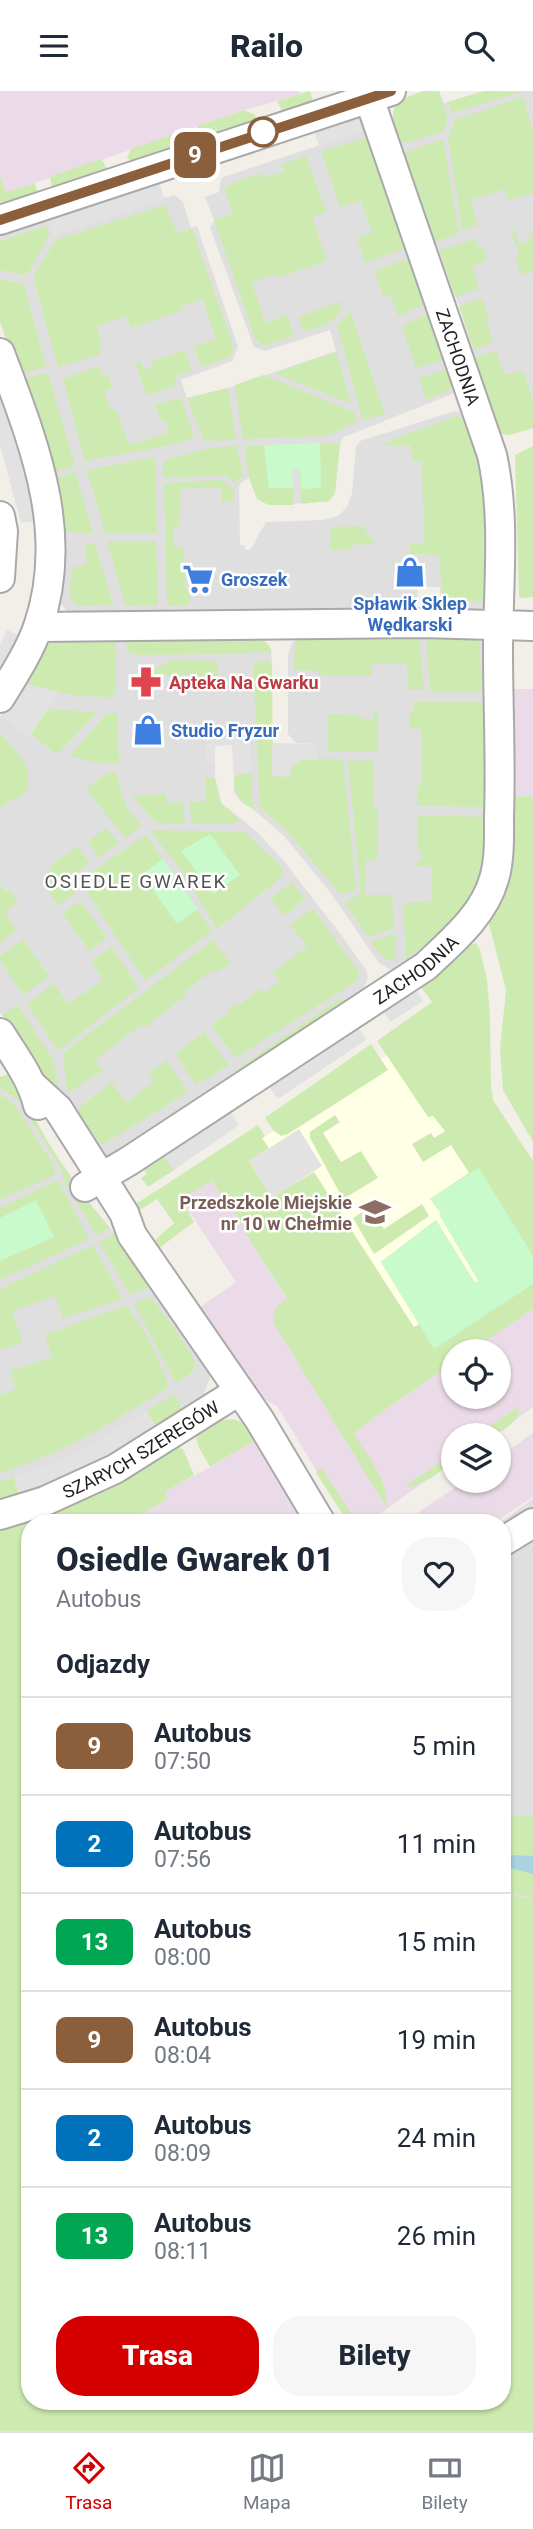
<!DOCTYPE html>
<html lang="pl">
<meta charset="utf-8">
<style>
body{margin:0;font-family:Roboto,sans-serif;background:#f6f6f7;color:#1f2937;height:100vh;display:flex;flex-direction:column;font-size:26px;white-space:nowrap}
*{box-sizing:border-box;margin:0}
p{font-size:23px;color:#747a83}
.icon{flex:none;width:38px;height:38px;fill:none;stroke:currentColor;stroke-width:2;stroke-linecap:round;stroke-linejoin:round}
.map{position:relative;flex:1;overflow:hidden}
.side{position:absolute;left:21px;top:1423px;width:490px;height:896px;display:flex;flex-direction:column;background:#fff;border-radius:28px;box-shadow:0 2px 5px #0004}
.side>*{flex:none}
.badge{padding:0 14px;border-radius:10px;font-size:24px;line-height:46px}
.fabs{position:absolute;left:441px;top:1248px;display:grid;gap:14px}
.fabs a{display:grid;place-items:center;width:70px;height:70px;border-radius:50%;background:#fff;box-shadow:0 2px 5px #0004;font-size:35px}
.map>.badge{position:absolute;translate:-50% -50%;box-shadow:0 0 0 4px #fff}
h2{padding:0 35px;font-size:26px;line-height:63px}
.round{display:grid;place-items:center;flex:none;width:74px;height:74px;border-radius:28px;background:#f6f6f7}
.summary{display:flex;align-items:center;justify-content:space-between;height:119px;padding:0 35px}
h1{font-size:33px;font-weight:800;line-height:52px}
.action{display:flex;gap:14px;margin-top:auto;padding:14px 35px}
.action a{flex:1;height:80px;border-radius:28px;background:#d40000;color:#fff;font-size:28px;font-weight:800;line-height:80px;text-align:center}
.action a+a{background:#f6f6f7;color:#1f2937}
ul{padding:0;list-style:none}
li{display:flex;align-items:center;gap:21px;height:98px;padding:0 35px;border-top:2px solid #e0e1e3}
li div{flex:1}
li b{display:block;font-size:26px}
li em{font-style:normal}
li .badge{min-width:77px;font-weight:700;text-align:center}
header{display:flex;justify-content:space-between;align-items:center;height:91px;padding:0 35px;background:#fff;font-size:32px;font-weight:800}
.menu{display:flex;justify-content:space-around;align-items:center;height:98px;border-top:2px solid #e0e1e3;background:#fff;font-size:19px;color:#747a83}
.menu a{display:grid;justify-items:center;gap:4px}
.menu .on{color:#d40000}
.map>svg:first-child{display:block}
.residential{fill:#e0dfdf}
.industrial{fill:#ebdbe8}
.education{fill:#ffffe5}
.grass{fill:#cdebb0}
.park{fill:#c8facc}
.parking{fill:#e2e2e2}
.water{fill:#aad3df}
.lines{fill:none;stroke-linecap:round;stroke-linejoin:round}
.minor-casing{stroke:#a9a9a9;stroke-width:32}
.minor{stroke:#fff;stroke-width:28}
.line-casing{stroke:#fff;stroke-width:16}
.line{stroke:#8b5e3c;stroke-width:10}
.stop-dot{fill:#fff;stroke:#8b5e3c;stroke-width:3.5}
.labels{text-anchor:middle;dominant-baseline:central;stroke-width:5;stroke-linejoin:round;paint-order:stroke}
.street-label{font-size:18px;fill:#222;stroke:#fff}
.shop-label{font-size:18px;font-weight:bold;fill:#366cbe;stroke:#fff;text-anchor:start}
.health-label{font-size:18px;font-weight:bold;fill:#be3a42;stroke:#fff;text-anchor:start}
.education-label{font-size:18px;font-weight:bold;fill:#785e54;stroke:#fff;text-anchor:end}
.neighbourhood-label{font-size:19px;letter-spacing:2px;fill:#555;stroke:#fff}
</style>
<header><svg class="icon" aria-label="menu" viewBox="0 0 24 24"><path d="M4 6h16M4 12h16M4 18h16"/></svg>Railo<svg class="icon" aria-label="search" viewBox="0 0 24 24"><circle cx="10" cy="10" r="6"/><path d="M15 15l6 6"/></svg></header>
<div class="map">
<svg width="533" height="2340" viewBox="0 0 533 2340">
<rect width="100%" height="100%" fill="#f2efe9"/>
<!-- residential -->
<path class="residential" d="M424,0H439L444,12L484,0H533V337L509,344L499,342L459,215L392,30L395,15Z
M371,37L457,301L344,346L340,352L335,402L329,410L269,414L257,408L249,387L242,391L239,395L240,454H245V459H250L266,431L323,429L338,425L347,416L352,402L356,356L360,350L452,321L464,320L486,375L487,514L478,521H457L448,519L441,506L440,496H418L417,511L409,521L68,522L60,511L64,476L63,441L52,389L0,230V142L48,127L54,144L174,104L183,111L191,137L197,135L238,256L232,270L181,289L187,307L228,297L336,260L330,239L265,260L254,256L210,137L214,129L205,106L219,101L221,87Z
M484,545L488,547L493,759L464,829L404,880H392L379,872L330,801L285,746L253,718L241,711L234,701V685L249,641L206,642V672H215V687L221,712L255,739L283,769L345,849L366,879L368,886L363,900L110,1067H105L43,987L0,921V626L48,553L61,549H121L268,553L271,558L272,573V684L316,653L296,652L288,643V565L292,551L304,546Z
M0,986L31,1024L42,1044L90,1113L129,1159L191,1250L210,1286L204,1303L183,1320L146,1321L77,1363L15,1386L0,1410Z
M533,1408V1809L502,1800V1432H499Z"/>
<!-- industrial -->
<path class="industrial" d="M0,0H299L300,3L245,19L6,102L0,85Z
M512,598H533V714L531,705L512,706L515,638Z
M212,1089L225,1111L236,1123L248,1146L287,1209L273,1231L386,1415L382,1391L354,1343L375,1326L453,1272V1306H499V1260H471L533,1218V1316L495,1344H453V1370L370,1430L348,1431L277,1315L255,1303L196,1219L236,1191L181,1108Z
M533,1342V1406L495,1431H404L465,1390H499V1366Z
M264,1344L312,1431L140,1432L137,1426L168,1408L164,1401L214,1374Z"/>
<!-- education -->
<path class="education" d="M403,954L533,1165L453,1260L369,1322L218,1077Z"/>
<!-- grass -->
<path class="grass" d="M310,0L314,13L283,22L277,10Z
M424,0H439L448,29L443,41L407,52L399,49C387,15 392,10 424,0Z
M484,0L521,1L452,22L448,11Z
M523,6L533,42V102L509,109L505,98L471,109L478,134L462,139L448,46L455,29Z
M245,19L255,24L257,30L207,47L200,43L197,35Z
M180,41L186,46L181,56L133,71L127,67L131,58Z
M365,47L371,49L407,156L365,172L357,147L372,142L361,109L340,116L322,63V60Z
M443,48L459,143L435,151L404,62Z
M306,65L326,121L312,126L327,170L276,187L274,183L252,191L265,232L287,224L294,245L264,255L255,248L214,129L233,122L224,99L230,93L262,82L265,87L284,80L282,73Z
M101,68L109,80L56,98L52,96L50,86Z
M0,85L6,101L35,92L38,104L3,116L0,110Z
M165,114L177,142L192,137L232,251L233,260L229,266L203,276L200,273L194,256L216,248L202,208L180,216L181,220L131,237L126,225L97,236L102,253L98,255L101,263L58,276L33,186L56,149Z
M46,135L49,145L28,182L25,184L0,179V150Z
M514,138L519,153L530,149L529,144L533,143V180L521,184L515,165L519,163L511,140Z
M475,148L478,157L483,156L487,170L472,175L479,197L455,206L439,159Z
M411,166L427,212L398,225L391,204L383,206L375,180Z
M0,188L24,193L46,276L20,284L17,282L0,230Z
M482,207L489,228L486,229L493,251L474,259L459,215Z
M342,210C340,233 322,235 304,241L298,226Z
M350,219L385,323L363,329L337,235Z
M429,222L447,268L416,277L402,235Z
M185,259L192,280L174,285L177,294L147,305L135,272L140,270L144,279L153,275L152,270Z
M496,260L505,284L523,279L533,309V337L509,344L499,342L475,267Z
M336,261L351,313L274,282Z
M99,275L102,284L107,282L112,297L104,300L111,319L115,318L130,354L169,341L165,329L161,330L155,314L181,307L194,345L186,351L85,370L63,288Z
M448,278L453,292L449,299L426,309L419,287Z
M46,282H48L75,375L52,381L22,288Z
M263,284L354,321L357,330L328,345L243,348L235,294Z
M228,297L236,349L204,350L187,307Z
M458,325L469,332L481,380L485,417L486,503L484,510H443L439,464L410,463V452H424L422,370H412L411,354H383L401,345Z
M340,352L335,402L329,410L301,413L300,378H291L294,414H269L257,408L249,386L244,355Z
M237,355L243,385L234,392L225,384L163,387V371C173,365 181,366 191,362C207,356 220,356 237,355Z
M533,355V506L519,507L515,364Z
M155,366L157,442H105L87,379Z
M75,380L93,442L63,441L52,389Z
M222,389L234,399V410H222V397H181L179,435L174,436V456L184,457L185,498H190V510L187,514L167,515L164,392Z
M363,435L375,453L351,454V458H330L331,436Z
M107,450H156L158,514L125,515Z
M85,452H95L113,514L77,515C65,505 71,489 73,476L87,473Z
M473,545L479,549L482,601L430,600L426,546Z
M304,546H419L424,599H408L407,573H372L371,585L319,584V580L294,579L295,551Z
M260,547L268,553L272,562L253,560L249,563L136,564L135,562H127V549Z
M61,549H115L116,601L110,607C86,604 43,605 25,589L39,557Z
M171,569L217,570L218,588L197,589V583L144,585Z
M258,570H271L272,573L273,685L301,669H317V664L321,668H343L356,799L345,803L339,802L287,740L260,717L253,571Z
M414,611H478L483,614L484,716L417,715V694H421V638L409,637V621H414Z
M48,618L97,621L59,662L53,661L31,643Z
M374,621H378V660L328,661V623L361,624L362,628H373Z
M107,622H117L119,672H101L72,666V662Z
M0,641L19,663L28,678V700L0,717Z
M373,669V716L378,717V768L366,769V804H392L394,837L368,846L345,812L361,802L348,672L350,670Z
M116,681L126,715L142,735L125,747L86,698L107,682Z
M251,681L253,718C238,709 234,702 234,685Z
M206,687H215L221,712L239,728L235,733H191L190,711L206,710Z
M165,703L166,712L183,711L185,733L156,732L132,705Z
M532,705L533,715V1051L503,999L500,958L506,899L489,833L509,782L514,755L512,706Z
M417,724L484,726C484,742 485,760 481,776C473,818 439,844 406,868L403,812L432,810V776L414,775V771H421V759H417Z
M106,737L119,752L98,767L88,750Z
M152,739L244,741L282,776L283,785L217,838L179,776L151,741Z
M146,744L212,840L145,890L79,789Z
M78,756L89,772L68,787L77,801L58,814L45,795L49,791L44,784L52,778L50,774Z
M292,791L305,808L284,825L271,808Z
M0,793L5,801L9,798L18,811L5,821L17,839L0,852Z
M81,810L107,847L89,860L63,822Z
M313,817L358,880L359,885L353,892L236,967L211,935L230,921L228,918L237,912L239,914L260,898L264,902L279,890L273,881L307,855L290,834Z
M396,842V870L386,868L370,851Z
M23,848L49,885L23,904L0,870V865Z
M213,849L230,872L216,882L213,879L184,901L187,904L144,937L141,934L95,969L103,980L67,1002L63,962Z
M476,852L480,859L487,889L490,925L491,995L493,1009L533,1070V1218L471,1260H453V1272L375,1326L354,1343C366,1363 390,1391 386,1416L273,1231L275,1217L287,1208L248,1146L236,1123L225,1111L212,1090L181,1108L194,1131L158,1158L151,1153L174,1132L157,1108L134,1123L131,1116L258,1034L265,1045L262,1047L269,1057L249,1070L272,1106L314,1081L414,1236L419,1233L381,1171L436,1129L475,1192L479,1190L440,1125L441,1122L430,1108L469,1082L451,1054L423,1071L412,1053L431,1042L434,1047L445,1040L433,1025L428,1026L377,950L432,911L417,891L468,854Z
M112,856L139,897L58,960L27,913L54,892L68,913L103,889L91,870Z
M341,907L346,913L241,981V975Z
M18,914L54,970L60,1006L43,987L2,924Z
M204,941L229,974L196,994L175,963Z
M371,953L388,979L288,1043L281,1045L273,1039L265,1027Z
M167,969L188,1001L104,1053H101L75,1020L111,991L127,1011L154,990L149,982Z
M12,982C39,1040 69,1089 110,1137L96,1144L66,1093L59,1074L18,1009L0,997V986Z
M0,1003L14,1013L53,1073L56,1083L0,1109Z
M335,1024L340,1031L323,1042L341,1071L361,1060L378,1087L343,1108L310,1047V1041Z
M163,1064L174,1079L148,1096L141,1087L147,1083L143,1077Z
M58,1089L89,1148L0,1189V1117Z
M422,1113L429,1125L374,1163L353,1127L370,1116L384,1138Z
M116,1142L152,1195L130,1204L99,1151Z
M93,1154L123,1208L63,1227L55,1205L12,1220L23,1251L0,1259V1198Z
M151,1206C159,1217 196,1263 195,1275C194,1282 181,1289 175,1292L134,1212Z
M127,1214L148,1247L169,1294L164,1299C112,1332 59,1364 0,1382V1304L16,1298L10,1280L52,1266L45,1244Z
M175,1303L183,1320L156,1336L146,1320Z
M518,1316L519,1323C508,1341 496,1344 476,1344Z
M232,1328L245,1332L264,1344L210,1376L198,1355L196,1344L223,1329Z
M177,1356L183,1358L194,1384L165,1401L168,1408L137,1426L140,1431L30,1432V2310H502V1800L533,1809V2340H0V1440L43,1426L83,1409Z
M453,1363V1370L433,1386L413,1396L406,1394Z
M318,1378H323L356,1431H348L316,1382Z
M14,1386L19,1404L0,1410V1391Z
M502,1725H533V1807L502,1798Z"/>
<!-- park -->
<path class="park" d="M320,352L321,397L301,398L300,378H292L293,397H269L264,354Z
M210,743L240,784L213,803L181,760Z
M163,768L198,818L177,833L142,783Z
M479,1077L533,1165V1193L434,1258L381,1171L436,1129L475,1192L479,1191L440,1125L441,1122L430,1108Z
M36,1109L54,1146L0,1170V1127Z"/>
<!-- parking -->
<path class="parking" d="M359,22L365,39L319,55L313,37Z
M159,90L164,107L54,144L48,127Z
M0,290L40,430L21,432L0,354Z
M7,539L24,546L0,590V554Z
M25,589L31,594L59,601L29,646L1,625L20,593Z
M250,640L251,681L234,685L232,654L215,655V672H206V642Z
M272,652L316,653L318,669H300L292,675L289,686L272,685Z
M413,894L423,910L390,931L381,916Z
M356,933L366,949L278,1008L267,993Z
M229,1019L239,1034L174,1079L163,1064Z
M299,1038L322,1075L272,1107L249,1070Z
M146,1320L156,1336L111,1365L43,1397L19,1404L14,1386L77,1363Z"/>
<!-- water -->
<path class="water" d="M511,1764L533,1765V1783L510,1777Z"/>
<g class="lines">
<!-- minor casing -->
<g class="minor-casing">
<g id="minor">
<path d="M0,129L391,0"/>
<path d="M0,262C33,351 71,441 38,536C29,561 14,584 0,607"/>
<path d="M0,425L3,440L0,487"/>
<path d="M38,536L421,532L533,535"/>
<path d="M0,942C15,966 31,986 38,1014"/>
<path d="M33,995L58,1018L124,1122L132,1144L259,1328L321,1432"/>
<path id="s1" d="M85,1096L129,1070L426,875C452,850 484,824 494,788C500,768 499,745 499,725C501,670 498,615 498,560C498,495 506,427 492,364L369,7"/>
<path id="s2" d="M0,1424L45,1410L115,1378L239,1300"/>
<path d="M502,1451L533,1432"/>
</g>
</g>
<!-- minor -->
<use href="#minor" class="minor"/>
</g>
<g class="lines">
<!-- line casing -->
<g class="line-casing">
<path id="line" d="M0,129L391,0"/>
</g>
<!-- line -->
<use href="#line" class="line"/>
</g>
<!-- icons -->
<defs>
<g id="shop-bare" transform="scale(2.415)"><path d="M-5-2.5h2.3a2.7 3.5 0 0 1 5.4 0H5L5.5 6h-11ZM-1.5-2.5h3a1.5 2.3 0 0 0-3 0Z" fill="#3f7fe0" stroke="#fff" stroke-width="2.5" paint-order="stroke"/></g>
<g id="supermarket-bare" transform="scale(2.415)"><path d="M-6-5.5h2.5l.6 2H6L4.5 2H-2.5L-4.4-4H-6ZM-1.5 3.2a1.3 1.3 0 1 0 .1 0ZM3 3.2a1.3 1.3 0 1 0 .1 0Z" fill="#3f7fe0" stroke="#fff" stroke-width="2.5" paint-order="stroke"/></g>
<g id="pharmacy-bare" transform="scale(2.415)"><path d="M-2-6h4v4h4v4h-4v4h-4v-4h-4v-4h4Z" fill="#e0444e" stroke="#fff" stroke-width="2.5" paint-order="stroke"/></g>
<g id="school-bare" transform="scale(2.415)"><path d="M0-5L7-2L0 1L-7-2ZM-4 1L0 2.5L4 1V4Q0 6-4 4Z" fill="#8d6e63" stroke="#fff" stroke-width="2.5" paint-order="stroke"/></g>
</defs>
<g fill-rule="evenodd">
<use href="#shop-bare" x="410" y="481"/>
<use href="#supermarket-bare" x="198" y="488"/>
<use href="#pharmacy-bare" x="146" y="591"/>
<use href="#shop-bare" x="148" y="639"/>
<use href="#school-bare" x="375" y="1121"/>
</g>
<!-- markers -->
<circle class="stop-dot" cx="263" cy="41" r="14"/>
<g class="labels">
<!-- street labels -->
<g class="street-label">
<text transform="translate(458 266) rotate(71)">ZACHODNIA</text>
<text stroke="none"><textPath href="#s1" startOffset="396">ZACHODNIA</textPath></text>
<text stroke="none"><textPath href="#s2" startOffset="156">SZARYCH SZEREGÓW</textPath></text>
</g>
<!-- shop labels -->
<g class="shop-label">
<text x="221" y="488">Groszek</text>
<text x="410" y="512" text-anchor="middle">Spławik Sklep<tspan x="410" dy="21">Wędkarski</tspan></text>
<text x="171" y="639">Studio Fryzur</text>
</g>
<!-- health labels -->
<g class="health-label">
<text x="169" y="591">Apteka Na Gwarku</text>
</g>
<!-- education labels -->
<g class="education-label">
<text x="352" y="1111">Przedszkole Miejskie<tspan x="352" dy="21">nr 10 w Chełmie</tspan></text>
</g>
<!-- neighbourhood labels -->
<g class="neighbourhood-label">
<text x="136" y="790">OSIEDLE GWAREK</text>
</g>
</g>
</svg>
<div class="fabs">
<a><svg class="icon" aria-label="locate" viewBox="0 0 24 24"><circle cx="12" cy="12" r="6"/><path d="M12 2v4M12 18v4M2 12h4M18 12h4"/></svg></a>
<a><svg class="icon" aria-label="layers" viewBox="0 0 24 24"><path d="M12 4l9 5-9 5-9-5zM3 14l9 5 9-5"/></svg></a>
</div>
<b class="badge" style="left:195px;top:64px;background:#8b5e3c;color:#fff">9</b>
<section class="side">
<div class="summary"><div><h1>Osiedle Gwarek 01</h1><p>Autobus</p></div><a class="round"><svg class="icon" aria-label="heart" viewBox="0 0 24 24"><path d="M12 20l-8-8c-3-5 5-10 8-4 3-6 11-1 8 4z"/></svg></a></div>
<h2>Odjazdy</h2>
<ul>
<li><span class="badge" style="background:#8b5e3c;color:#fff">9</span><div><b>Autobus</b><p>07:50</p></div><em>5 min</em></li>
<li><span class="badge" style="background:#0072bc;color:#fff">2</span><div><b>Autobus</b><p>07:56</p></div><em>11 min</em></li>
<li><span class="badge" style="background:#00a651;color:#fff">13</span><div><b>Autobus</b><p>08:00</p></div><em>15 min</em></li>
<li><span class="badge" style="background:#8b5e3c;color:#fff">9</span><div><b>Autobus</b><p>08:04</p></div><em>19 min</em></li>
<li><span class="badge" style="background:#0072bc;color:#fff">2</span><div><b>Autobus</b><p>08:09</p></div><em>24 min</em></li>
<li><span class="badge" style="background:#00a651;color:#fff">13</span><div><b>Autobus</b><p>08:11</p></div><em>26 min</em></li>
</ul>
<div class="action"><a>Trasa</a><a>Bilety</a></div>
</section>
</div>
<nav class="menu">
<a class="on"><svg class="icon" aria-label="directions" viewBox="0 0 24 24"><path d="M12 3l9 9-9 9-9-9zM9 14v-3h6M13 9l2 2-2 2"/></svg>Trasa</a>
<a><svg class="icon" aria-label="map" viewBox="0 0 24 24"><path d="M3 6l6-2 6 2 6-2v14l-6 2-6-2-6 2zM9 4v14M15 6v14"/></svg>Mapa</a>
<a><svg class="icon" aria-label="tickets" viewBox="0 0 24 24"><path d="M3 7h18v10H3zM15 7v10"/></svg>Bilety</a>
</nav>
